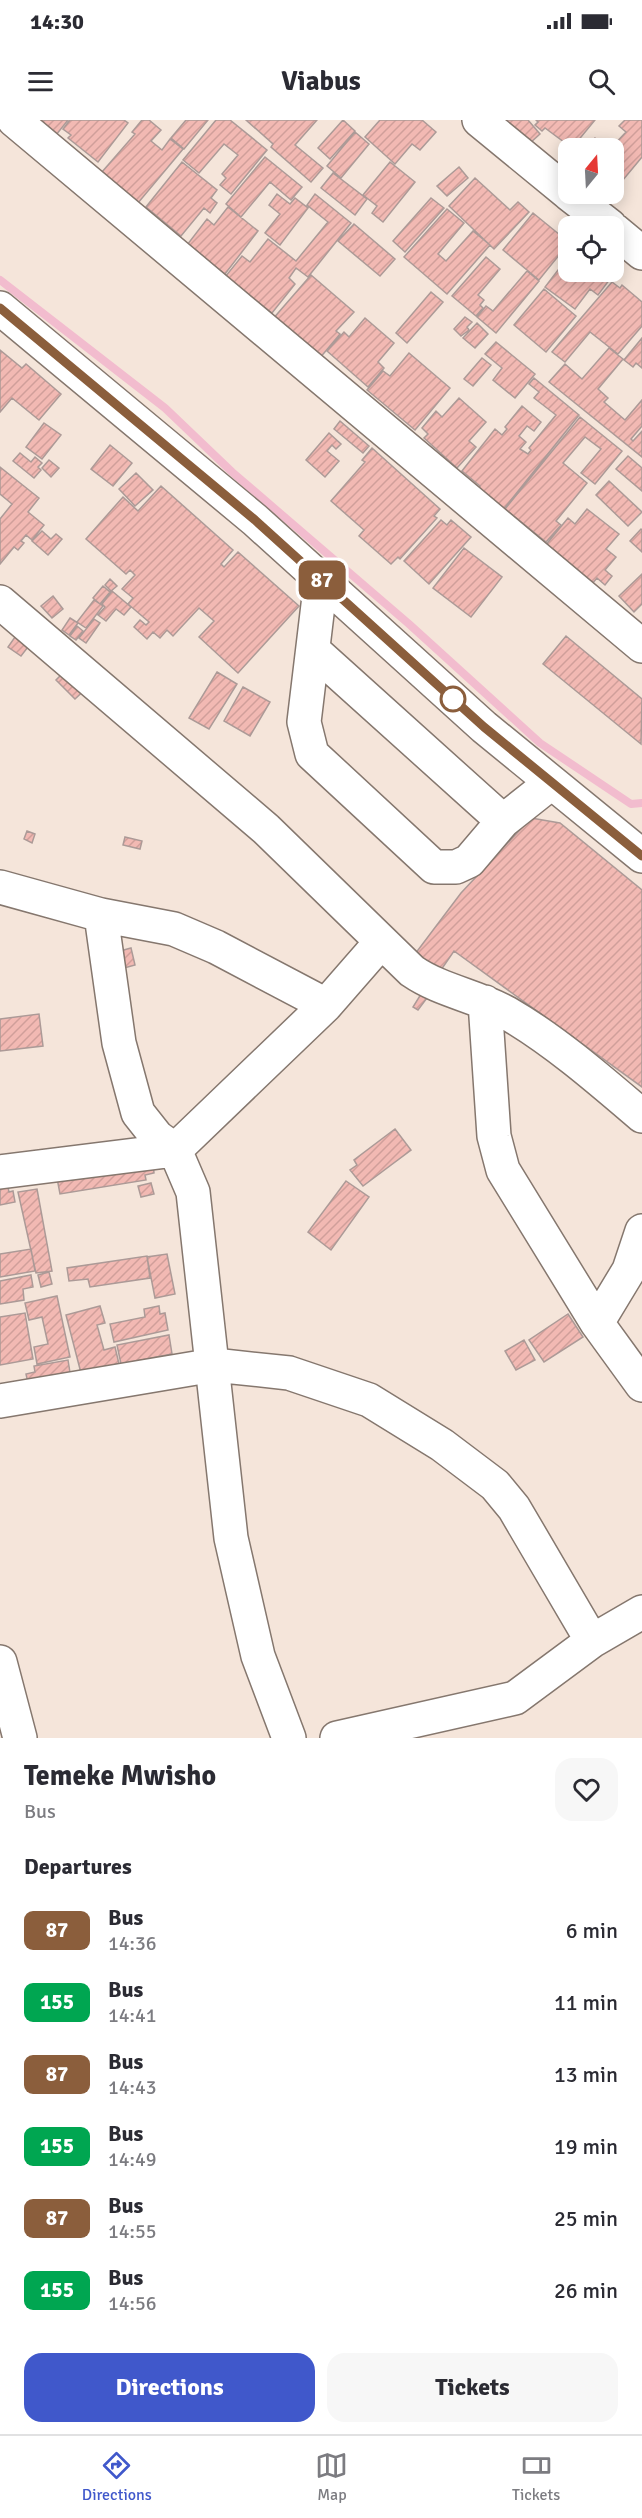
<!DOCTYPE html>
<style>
body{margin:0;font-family:Signika,sans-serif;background:#f7f7f7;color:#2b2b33;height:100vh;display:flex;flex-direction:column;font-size:22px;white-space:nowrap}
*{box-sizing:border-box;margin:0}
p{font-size:20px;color:#7c7c81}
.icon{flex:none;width:33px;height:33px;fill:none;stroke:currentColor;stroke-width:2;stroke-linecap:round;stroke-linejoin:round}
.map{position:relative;height:1618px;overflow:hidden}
.details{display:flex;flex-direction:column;background:#fff;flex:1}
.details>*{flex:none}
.badge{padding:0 12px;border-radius:9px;font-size:21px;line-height:39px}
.needle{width:39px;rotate:18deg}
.fabs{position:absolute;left:558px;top:18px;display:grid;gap:12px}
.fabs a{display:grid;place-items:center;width:66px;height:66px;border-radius:12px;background:#fff;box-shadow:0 3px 15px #0003;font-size:30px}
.map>.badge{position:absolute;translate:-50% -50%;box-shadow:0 0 0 3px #fff}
h2{padding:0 24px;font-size:22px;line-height:54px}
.round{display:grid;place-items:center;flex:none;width:63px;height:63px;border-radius:18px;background:#f7f7f7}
.summary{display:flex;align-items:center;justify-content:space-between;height:102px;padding:0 24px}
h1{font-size:28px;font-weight:800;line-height:45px}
.primary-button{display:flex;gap:12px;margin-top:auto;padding:12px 24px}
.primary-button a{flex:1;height:69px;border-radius:18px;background:#4058cb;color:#fff;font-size:24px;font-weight:800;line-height:69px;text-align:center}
.primary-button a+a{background:#f7f7f7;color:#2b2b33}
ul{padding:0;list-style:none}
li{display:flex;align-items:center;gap:18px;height:72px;padding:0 24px}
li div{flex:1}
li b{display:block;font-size:22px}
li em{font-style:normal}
li .badge{min-width:66px;font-weight:700;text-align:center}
.status{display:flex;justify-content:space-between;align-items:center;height:42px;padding:0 30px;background:#fff;direction:ltr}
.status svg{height:16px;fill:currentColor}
header{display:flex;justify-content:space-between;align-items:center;height:78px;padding:0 24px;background:#fff;font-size:27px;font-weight:800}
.tabs{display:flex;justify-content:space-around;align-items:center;height:84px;border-top:2px solid #e1e1e2;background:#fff;font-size:16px;color:#7c7c81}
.tabs a{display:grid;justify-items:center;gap:3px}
.tabs .active{color:#4058cb}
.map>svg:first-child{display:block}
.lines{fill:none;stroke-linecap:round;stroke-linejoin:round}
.stream{stroke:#f2bcce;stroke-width:8}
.building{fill:url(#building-hatch);stroke:#ac9a97;stroke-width:1.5}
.minor-casing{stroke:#85776e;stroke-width:36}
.minor{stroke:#fff;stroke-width:33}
.line-casing{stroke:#fff;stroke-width:14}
.line{stroke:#8b5e3c;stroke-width:9}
.stop-dot{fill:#fff;stroke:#8b5e3c;stroke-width:3}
</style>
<div class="status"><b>14:30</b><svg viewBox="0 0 49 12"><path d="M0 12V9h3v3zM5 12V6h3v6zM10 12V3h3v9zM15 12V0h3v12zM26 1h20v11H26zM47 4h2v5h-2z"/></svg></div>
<header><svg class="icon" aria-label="menu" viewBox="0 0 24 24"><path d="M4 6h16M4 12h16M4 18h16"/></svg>Viabus<svg class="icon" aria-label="search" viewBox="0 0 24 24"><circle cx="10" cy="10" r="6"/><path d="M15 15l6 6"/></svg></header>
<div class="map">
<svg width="642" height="1618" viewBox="0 0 642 1618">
<defs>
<pattern id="building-hatch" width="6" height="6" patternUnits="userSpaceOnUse" patternTransform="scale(1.5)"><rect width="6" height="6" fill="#f2b9b3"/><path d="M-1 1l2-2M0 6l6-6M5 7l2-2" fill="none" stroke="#d09f9a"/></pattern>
</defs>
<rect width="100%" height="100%" fill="#f5e5da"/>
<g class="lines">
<!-- stream -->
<path class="stream" d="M0,160L165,288L232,352L409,504L540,623L631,684L642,683"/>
</g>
<!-- building -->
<path class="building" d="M37,0H68L56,15Z
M70,0H124L128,3L98,42L68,18L71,15L63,9Z
M142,0H149L161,10L151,21L162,30L170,19L183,29L138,83L102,52L135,14L132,12Z
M186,0H208L184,29L171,18Z
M216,0H230L267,30L231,74L220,65L226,58L222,54L238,35L224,24L199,53L183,40Z
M246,0H317L295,25L323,48L311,62L271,27L273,24Z
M343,0L355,11L330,39L318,28Z
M380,0H422L436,12L420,30L412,24L395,44L365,17Z
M505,0H528L540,14L529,24Z
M536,0H595L572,28L545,8L542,11L535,5L538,2Z
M625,0H642V37L618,66L614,62L611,28L626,12L619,6Z
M355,12L369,24L341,58L327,46Z
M595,18L609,28H586Z
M265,37L302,67L291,80L270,62L241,97L226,84Z
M182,42L217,70L211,78L217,83L210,93L204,88L181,116L146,87Z
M390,42L415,62L383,102L372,93L377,86L363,75Z
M459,47L468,58L447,76L437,66Z
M333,53L367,79L355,95L321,68Z
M475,58L510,90L518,82L529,92L494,129L449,86Z
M277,74L290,84L295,78L308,88L280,125L265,113L280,94L269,85Z
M315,74L351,103L308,157L296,148L289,158L295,164L272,193L225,157L242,136L250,142L268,119L296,141L328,102L307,85Z
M431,78L444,88L405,132L393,121Z
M228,87L258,111L225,154L187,125L207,99L214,105Z
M447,89L464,103L438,134L446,141L473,111L490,125L447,174L404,137Z
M533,93L560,115L564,109L568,113V124L539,160L503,130Z
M354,104L395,139L380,156L338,121Z
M486,137L500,149L478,175L484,180L480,185L483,188L476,196L452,176Z
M568,137V152H608L613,155L598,175L590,169L575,189L545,167Z
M527,151L539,161L496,213L477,197L486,186L493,191Z
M311,155L354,192L336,211L340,214L319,239L272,200Z
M612,162L620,168L622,165L642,182V206L618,234L590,212L565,242L552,232Z
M544,169L576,196L546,232L514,205Z
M431,172L443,182L407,223L396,213Z
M465,197L472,202L467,207L469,210L461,216L454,209Z
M365,198L394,223L378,242L384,248L368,267L327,231L344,212L349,217Z
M477,203L488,214L475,228L463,218Z
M642,218V248L636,243L633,247L624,240Z
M496,222L535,254L515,278L493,260L502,248L485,234Z
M609,228L623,239L598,269L608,278L604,282L625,300L642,280V306L631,319L633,321L642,311V337L549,262L565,244L582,259Z
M0,230L22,248L26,244L61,274L39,300L12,278L0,292Z
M409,233L450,268L415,310L367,270L383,251L390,256Z
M482,238L491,245L473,266L464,259Z
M534,258L579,295L503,390L477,369L480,366L462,351L495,309L502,315L507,309L505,307L522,286L541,302L534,311L527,306L519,316L526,322L520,329L528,334L531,330L529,328L556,295L534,278L539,272L529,264Z
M459,278L486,302L469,321L476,327L457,348L424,318L428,314L422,308L436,291L442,297Z
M580,297L622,331L595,364L581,353L601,329L585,317L563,343L587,363L556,401L561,405L546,422L505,389Z
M340,301L369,326L363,333L334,309Z
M44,303L61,315L42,339L26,327Z
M329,313L341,324L336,329L332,325L327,331L339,341L325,357L306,340Z
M110,325L132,343L113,366L91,349Z
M372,328L440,389L434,396L437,398L400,439L398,437L391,444L359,416L364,410L331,381L365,342L362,340Z
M20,333L31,342L35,337L42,343L38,347L41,350L34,358L13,341Z
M628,336L642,348V371L616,349Z
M49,340L59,348L51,357L42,348Z
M0,347L39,378L28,392L44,405L32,420L26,415L21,421L24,423L18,430L14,427L0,444V399L12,384L0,374Z
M136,353L153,370L135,386L119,369Z
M609,361L642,392L628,406L596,375Z
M161,366L233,430L221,444L224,447L238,432L299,486L238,553L199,517L214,501L199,488L173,516L167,510L160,518L153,512L147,519L134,507L140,500L146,505L149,502L128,484L133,478L122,469L135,455L130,450L126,454L86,419L123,377L138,391Z
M587,389L619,414L606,429L616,437L605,450L612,456L605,465L597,458L592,464L545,426L568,398L575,404Z
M441,400L447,405L451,400L471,417L429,464L404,441Z
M641,409L642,410V432L630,421Z
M42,411L51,419L56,414L62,419L48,435L32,421Z
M464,428L502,457L471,497L433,468Z
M642,454V484L634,492L619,476Z
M110,459L117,466L111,471L105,465Z
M103,466L110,472L100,484L93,478Z
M112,471L131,487L124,495L116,489L106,501L98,495L105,487L102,484Z
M53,476L63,489L52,498L41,486Z
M94,480L103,486L86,508L77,502Z
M70,498L78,503L69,515L62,510Z
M94,499L100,503L86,523L79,518Z
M77,506L83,511L76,520L70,516Z
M566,516L642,579L641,624L543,544Z
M15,517L28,527L21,536L8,527Z
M64,552L92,563L75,579L56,560Z
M217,552L237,564L209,609L189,598Z
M243,567L270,582L250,616L224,601Z
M531,698L560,703L642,770V967L454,831L441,850L415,834L461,773Z
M27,711L35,714L32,723L24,719Z
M125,717L142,721L140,729L123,725Z
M131,828L135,845L113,851L109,834Z
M421,874L427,878L418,890L413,887Z
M39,894L43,926L0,931V899Z
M395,1009L411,1030L363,1066L350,1050L357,1045L354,1040Z
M153,1042L154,1053L145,1055L146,1060L60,1074L57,1058Z
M346,1061L369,1077L331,1130L308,1112Z
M7,1063L9,1072L13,1071L15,1082L0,1085V1064Z
M151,1063L154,1074L141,1077L138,1066Z
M37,1069L52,1151L36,1153L18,1072Z
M31,1129L35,1151L0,1157V1134Z
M167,1134L175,1174L155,1178L147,1137Z
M147,1136L150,1158L90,1167L88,1159L69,1161L67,1148Z
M49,1152L52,1164L41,1167L38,1155Z
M31,1155L33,1167L23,1169L24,1180L0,1184V1161Z
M57,1176L70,1237L37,1244L34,1227L48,1224L42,1197L29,1200L25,1183Z
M100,1186L105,1203L97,1205L104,1230L115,1227L119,1244L81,1253L66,1195Z
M159,1186L160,1194L165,1193L168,1210L114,1222L110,1204L145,1197L144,1189Z
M25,1193L33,1239L0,1245V1197Z
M568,1194L583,1217L544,1242L529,1220Z
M169,1215L172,1234L121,1244L117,1225Z
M524,1220L535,1240L516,1250L505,1231Z
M68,1240L71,1259L28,1263L26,1254L35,1252L34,1246Z"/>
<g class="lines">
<!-- minor casing -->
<g class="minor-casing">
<path id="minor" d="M14,0L642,526
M479,0L568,73
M569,74L610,106
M614,110L642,133
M0,188L255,400L484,607L642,736
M321,460L304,602L312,634L434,747H456L469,741L503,701L551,663
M0,482L266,709L412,851C441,871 477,876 507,893C554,920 601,961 642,996
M313,530L503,701
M0,767L101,795L174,809L216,827L326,885
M101,795L119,923L138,993L157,1017L175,1030L193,1072L231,1418L258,1536L289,1618
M485,882L494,1016L503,1050L597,1203L642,1265
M0,1052L175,1030L326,885L381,822
M597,1203L629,1150L642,1111
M0,1281L214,1245L289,1253L369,1280L442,1325L495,1365L514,1388L592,1521
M0,1542L20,1618
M337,1618L515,1578L592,1521L642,1492"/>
</g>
<!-- minor -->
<use href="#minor" class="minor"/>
</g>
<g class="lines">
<!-- line casing -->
<g class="line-casing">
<path id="line" d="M0,188L255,400L484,607L642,736"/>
</g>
<!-- line -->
<use href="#line" class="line"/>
</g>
<!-- markers -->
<circle class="stop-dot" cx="453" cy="579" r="12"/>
</svg>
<div class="fabs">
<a><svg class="needle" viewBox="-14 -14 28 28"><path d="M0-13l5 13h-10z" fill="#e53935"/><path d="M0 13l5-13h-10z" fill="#7c7c81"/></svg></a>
<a><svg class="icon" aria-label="locate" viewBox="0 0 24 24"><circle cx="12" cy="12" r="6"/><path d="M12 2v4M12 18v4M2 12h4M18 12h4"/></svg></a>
</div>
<b class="badge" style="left:322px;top:460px;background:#8b5e3c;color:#fff">87</b>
</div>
<section class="details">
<div class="summary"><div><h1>Temeke Mwisho</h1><p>Bus</p></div><a class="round"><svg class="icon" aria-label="heart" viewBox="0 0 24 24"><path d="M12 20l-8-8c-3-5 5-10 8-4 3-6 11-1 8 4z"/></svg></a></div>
<h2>Departures</h2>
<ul>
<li><span class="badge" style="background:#8b5e3c;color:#fff">87</span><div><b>Bus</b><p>14:36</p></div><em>6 min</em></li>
<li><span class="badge" style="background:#00a651;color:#fff">155</span><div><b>Bus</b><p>14:41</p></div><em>11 min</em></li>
<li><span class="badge" style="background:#8b5e3c;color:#fff">87</span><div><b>Bus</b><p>14:43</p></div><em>13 min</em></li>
<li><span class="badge" style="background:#00a651;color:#fff">155</span><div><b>Bus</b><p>14:49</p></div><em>19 min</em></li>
<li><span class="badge" style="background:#8b5e3c;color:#fff">87</span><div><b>Bus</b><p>14:55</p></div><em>25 min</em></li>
<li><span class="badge" style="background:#00a651;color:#fff">155</span><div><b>Bus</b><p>14:56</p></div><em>26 min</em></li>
</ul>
<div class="primary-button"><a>Directions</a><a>Tickets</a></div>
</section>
<nav class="tabs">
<a class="active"><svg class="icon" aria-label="directions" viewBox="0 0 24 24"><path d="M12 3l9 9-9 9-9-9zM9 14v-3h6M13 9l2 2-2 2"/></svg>Directions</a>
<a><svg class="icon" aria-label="map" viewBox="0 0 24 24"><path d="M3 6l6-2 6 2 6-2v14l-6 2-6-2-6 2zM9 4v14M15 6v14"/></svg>Map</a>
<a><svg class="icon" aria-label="tickets" viewBox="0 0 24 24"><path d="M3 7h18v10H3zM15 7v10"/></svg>Tickets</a>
</nav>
